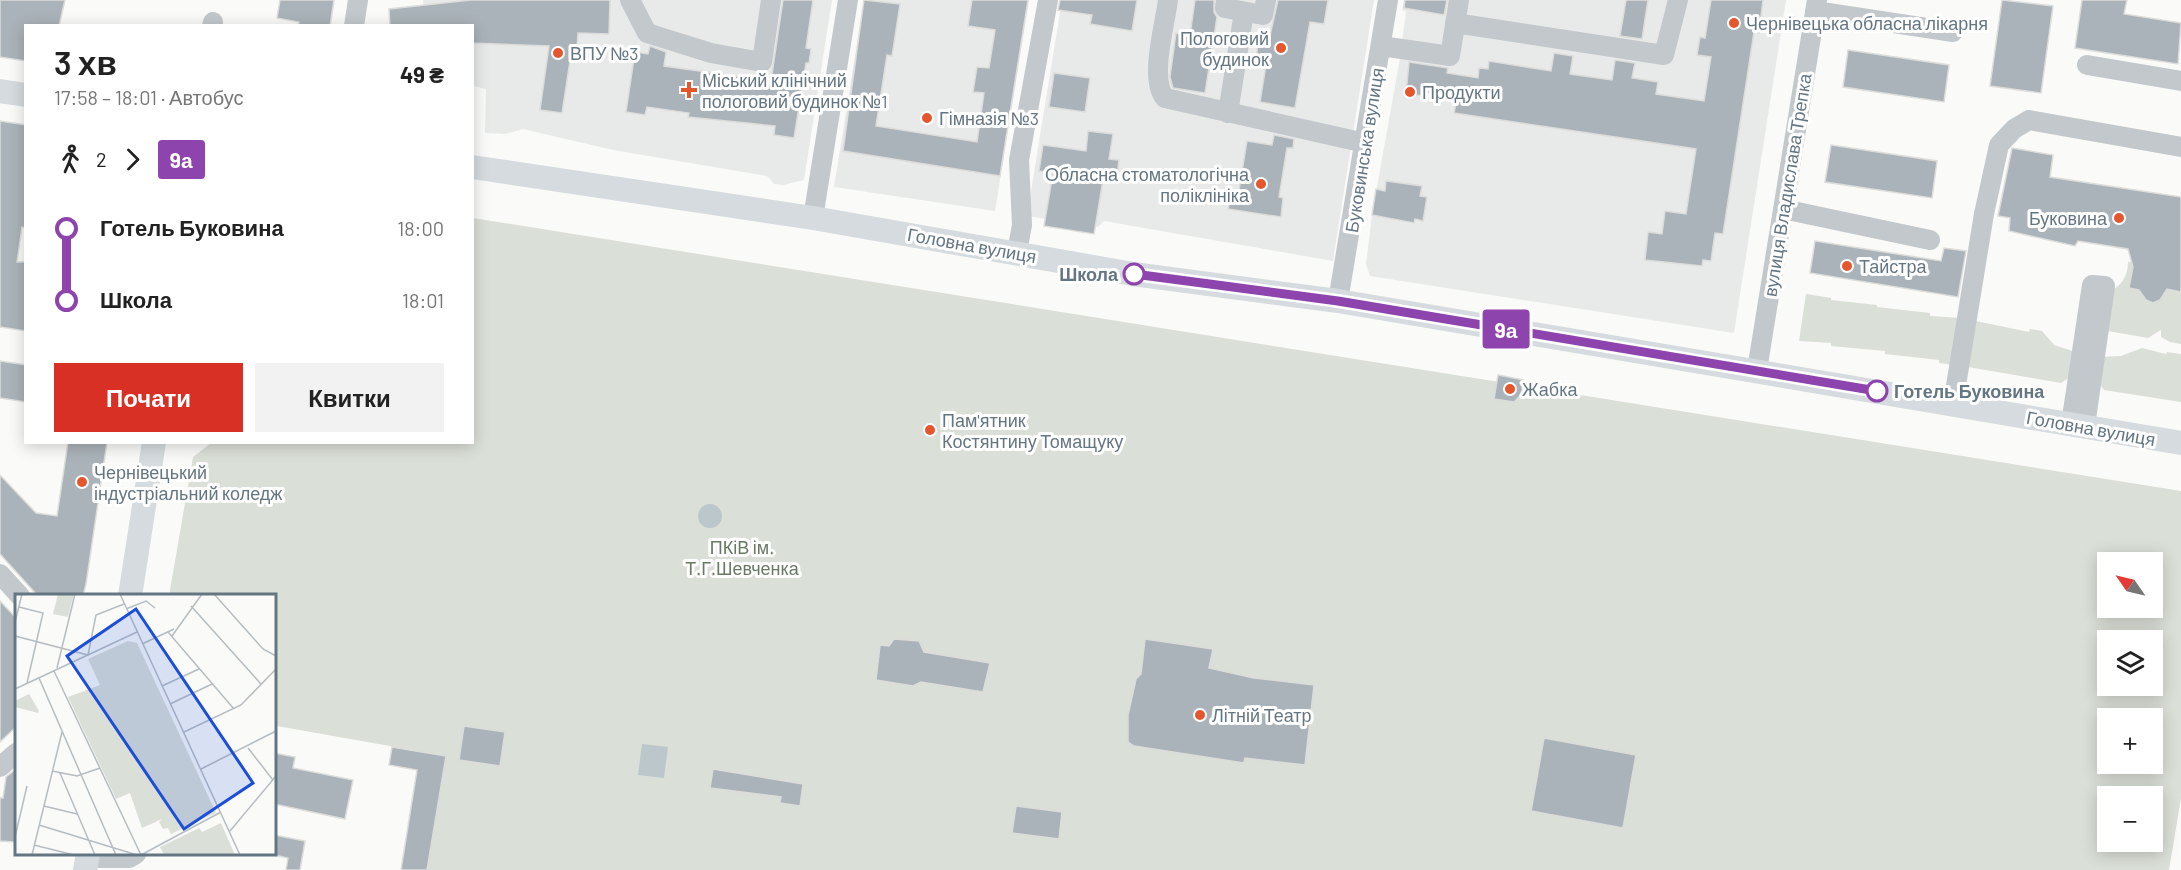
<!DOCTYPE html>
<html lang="uk">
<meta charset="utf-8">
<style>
body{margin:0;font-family:Barlow,sans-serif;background:#f2f2f2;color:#222;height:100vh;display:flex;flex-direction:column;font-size:22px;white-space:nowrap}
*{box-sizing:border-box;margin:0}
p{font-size:20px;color:#767676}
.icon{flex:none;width:33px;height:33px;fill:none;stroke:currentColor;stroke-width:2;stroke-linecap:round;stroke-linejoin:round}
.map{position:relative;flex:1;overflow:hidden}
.details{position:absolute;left:24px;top:24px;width:450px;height:420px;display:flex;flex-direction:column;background:#fff;border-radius:0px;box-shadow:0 3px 15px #0003}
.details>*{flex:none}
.badge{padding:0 12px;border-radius:4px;font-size:21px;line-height:39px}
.needle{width:39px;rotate:304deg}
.fabs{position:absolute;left:2097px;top:552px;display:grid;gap:12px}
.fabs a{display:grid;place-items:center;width:66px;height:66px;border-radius:0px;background:#fff;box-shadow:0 3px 15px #0003;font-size:30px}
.map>.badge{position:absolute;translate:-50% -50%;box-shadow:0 0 0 3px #fff}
.legs{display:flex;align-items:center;gap:9px;height:66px;padding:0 30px;font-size:20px}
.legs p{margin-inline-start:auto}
.head{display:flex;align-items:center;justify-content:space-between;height:102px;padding:0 30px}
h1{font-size:33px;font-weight:600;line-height:45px}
.action{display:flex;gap:12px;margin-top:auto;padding:12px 30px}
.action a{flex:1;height:69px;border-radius:0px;background:#d93025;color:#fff;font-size:24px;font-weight:600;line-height:69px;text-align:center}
.action a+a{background:#f2f2f2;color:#222}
ul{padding:0 30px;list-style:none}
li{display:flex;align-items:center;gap:21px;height:72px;font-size:22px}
li i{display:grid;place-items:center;width:9px;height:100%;margin:0 8px;background:currentColor}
li i::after{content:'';width:15px;height:15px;margin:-8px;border:4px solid;border-radius:50%;background:#fff}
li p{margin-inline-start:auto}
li:first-child i{background:linear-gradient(#0000 50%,currentColor 0)}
li:last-child i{background:linear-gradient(currentColor 50%,#0000 0)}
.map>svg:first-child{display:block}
.built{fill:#e8e9e9}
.green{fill:#dadfd7;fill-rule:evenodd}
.water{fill:#bbc7cb}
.building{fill:#aab3b9;stroke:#dcdcda;stroke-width:1.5}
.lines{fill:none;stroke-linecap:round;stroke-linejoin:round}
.minor{stroke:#c3c8cc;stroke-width:20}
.major{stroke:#d6dbdf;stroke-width:24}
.line-1-casing{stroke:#fff;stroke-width:14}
.line-1{stroke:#8e44ad;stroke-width:9}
.poi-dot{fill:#e4572e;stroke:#fff;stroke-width:2}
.stop-1-dot{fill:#fff;stroke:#8e44ad;stroke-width:3}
.labels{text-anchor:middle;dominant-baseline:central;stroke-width:6;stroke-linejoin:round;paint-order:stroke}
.poi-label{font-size:18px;fill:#657683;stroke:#fff;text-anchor:start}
.street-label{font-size:18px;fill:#657683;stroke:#fff}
.stop-label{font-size:18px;font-weight:bold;fill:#657683;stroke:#fff;text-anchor:end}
.park-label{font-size:18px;fill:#687a64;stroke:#fff}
.inset-road{fill:none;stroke:#b5bdc2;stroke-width:1.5}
.view{fill:#1d4ed8;fill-opacity:0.15;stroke:#1d4ed8;stroke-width:3}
.inset-edge{fill:none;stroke:#657683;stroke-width:3}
</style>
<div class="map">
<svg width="2181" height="870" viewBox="0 0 2181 870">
<rect width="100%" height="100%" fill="#fafaf8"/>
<!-- built -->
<path class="built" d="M423,0H832L804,180L783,185L774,184L767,176L613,150L523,129L505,134L485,133L486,89L473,86L472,26L425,25Z
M864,0H1029L995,211L834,187Z
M1062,0H1374L1333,261L1104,221L1098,227L1027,216Z
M1404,0H1786L1734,333L1370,276L1366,264L1372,215L1400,58L1406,11L1402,10Z"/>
<!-- green -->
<path class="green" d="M473,218L2181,491V798L2169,870H427L446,756L277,726L274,596H169L193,457L211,443L472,442ZM2108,562H2152V608H2108ZM2108,640H2152V686H2108ZM2108,718H2152V764H2108ZM2108,796H2152V842H2108Z
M2128,262L2181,266V344L2170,342L2161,337V330L2148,338L2102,330L2108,293C2121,286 2128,277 2128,262Z
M1806,294L1831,298V300L1877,305V307L1930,313V316L1961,318L1954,365L1939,363V360L1885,354V351L1831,346V343L1799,341Z
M1976,321L2029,332L2030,329L2042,331L2054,345L2076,352L2073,375L2061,383L1968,367Z
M2142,348L2166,354L2167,352L2181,354V402L2104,390L2099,383L2098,357L2121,356Z"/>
<!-- water -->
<path class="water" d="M698 516a12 12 0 1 1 24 0a12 12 0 1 1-24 0Z
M642,744L668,747L664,778L638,775Z"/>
<!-- building -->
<path class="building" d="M0,0H65L59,26H26V61L0,57Z
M280,0H334L330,26H298L299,22L277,18Z
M471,0H610L609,34L578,33L577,48H572L562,113L540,110L549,46L472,43V26H390L389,9Z
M783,0H813L806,48L811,49L809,63H806L794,138L774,135L775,126L688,117L689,113L647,107L645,115L626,112L635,52L648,54L650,46L666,52L664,66L771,81Z
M864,0L900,4L892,56L887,55L876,126L977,142L984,93L973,92L977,67L989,68L995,30L968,26L972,0H1028L1000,176L843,151Z
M1060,0H1137L1132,31L1090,24L1092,15L1058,10Z
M1195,0H1214V12L1217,17L1205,93L1173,88L1170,77L1176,33L1190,35Z
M1278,0H1328L1324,24L1310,22L1295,108L1260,102L1267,59L1256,57L1259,38L1269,40Z
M1405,0H1447L1444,15L1404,8Z
M1626,0H1648L1642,39L1620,36Z
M1711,0H1763L1759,33L1754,32L1723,234L1715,233L1711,261L1703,260L1702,266L1645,260L1648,232L1662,234L1665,211L1686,214L1696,149L1454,113L1457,97L1424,93V96L1406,94L1409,62L1448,68L1447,73L1478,78L1479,68L1488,69L1489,61L1551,71L1554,53L1573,56L1570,74L1612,80L1615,60L1635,63L1632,78L1658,82L1656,94L1704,101L1711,57L1697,55L1700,37L1705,38Z
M2002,0L2053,6L2041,93L1990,86Z
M2082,0H2127L2124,14L2181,23L2178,64L2075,48Z
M1848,50L1949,65L1944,102L1843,87Z
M1054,73L1090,78L1085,112L1049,107Z
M0,121L26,125V228L22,227L17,262H26V331L0,327Z
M1088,131L1113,134L1109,159L1119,160L1117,178L1103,180L1094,234L1044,226L1053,173L1039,171L1043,145L1086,151Z
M1274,135L1294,139L1293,148H1287L1279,197L1283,198L1281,217L1228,209L1232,189L1239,190L1247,141L1272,145Z
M1831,145L1937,161L1932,198L1825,182Z
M2012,148L2053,155L2050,177L2181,197V292L2167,289L2160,300L2153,303L2146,300L2139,290L2129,288L2133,267L2128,249L2078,241L2075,246L2009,231L2010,218L1998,216Z
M1386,181L1422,186L1420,196L1427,197L1423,221L1415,219L1414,223L1372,215L1376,189L1385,191Z
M1815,241L1941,261L1944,248L1966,251L1958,297L1810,273Z
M0,361L26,365V402L0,398Z
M1498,375L1524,380L1521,395L1514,402L1494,399Z
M68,442H107L86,584L83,596H38L0,554V475L36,513L57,516Z
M0,601L16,618V727L0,742Z
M894,639L919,641L924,652L990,663L983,692L921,682L913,686L876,680L880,645L889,646Z
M1145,639L1213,649L1209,668L1254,678L1314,685L1305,765L1245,758L1244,763L1134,746L1128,742V715L1136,679L1141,674Z
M464,726L505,732L500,766L459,760Z
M1544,738L1636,755L1623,828L1531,811Z
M392,747L446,756L427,870H401L417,770L389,765Z
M274,753L295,757L293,768L353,780L345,819L274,804Z
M16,769V838L15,842L0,841V798H3L6,777Z
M713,769L803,784L800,806L780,803L781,797L710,788Z
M1016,806L1062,812L1059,839L1012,833Z
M274,835L305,841L300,870H286L288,858L274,855Z"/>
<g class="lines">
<!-- minor -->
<path class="minor" d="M630,0L647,33L711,53L762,62L771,0
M1168,0C1165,25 1149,79 1165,98L1365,143
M1226,0L1225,8L1263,15L1266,0
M1815,11L1953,32
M1455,23L1664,55L1678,0
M212,26L213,22
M354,26L358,0
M1381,46L1450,56L1459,0
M2087,65L2181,81
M1228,113L1244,12
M1783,209L1930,240
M813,218L848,0
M1017,252L1022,225L1019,160L1048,0
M1338,301L1388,0
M1757,370L1817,0
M1953,404L1984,214L1999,145L2014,129L2029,120L2181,147
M2071,424L2092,285L2105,286L2085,426
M0,574L20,596
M0,767L16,753
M87,858H129L136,854"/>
<!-- major -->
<path class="major" d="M0,91L26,95
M472,167L813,218L1133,274L1338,301L2181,443
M130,596L154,442
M85,870L88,854"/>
</g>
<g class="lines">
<!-- line-1 casing -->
<g class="line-1-casing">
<path id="line-1" d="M1134,274L1338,301L1877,391"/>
</g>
<!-- line-1 -->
<use href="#line-1" class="line-1"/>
</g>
<!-- markers -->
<g class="poi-dot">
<circle cx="1734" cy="23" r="6"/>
<circle cx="1281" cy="48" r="6"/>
<circle cx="558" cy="53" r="6"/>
<path d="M686 81h6v6h6v6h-6v6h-6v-6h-6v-6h6z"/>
<circle cx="1410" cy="92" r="6"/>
<circle cx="927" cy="118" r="6"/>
<circle cx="1261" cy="184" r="6"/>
<circle cx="2119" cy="218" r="6"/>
<circle cx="1847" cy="266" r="6"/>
<circle cx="1510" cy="389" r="6"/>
<circle cx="930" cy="430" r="6"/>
<circle cx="82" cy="482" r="6"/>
<circle cx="1200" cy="715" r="6"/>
</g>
<g class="stop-1-dot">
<circle cx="1134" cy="274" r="10"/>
<circle cx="1877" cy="391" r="10"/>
</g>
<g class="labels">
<!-- poi labels -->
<g class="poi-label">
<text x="1746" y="23">Чернівецька обласна лікарня</text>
<text x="1269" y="38" text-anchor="end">Пологовий<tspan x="1269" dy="21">будинок</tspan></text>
<text x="570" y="53">ВПУ №3</text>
<text x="702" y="80">Міський клінічний<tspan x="702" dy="21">пологовий будинок №1</tspan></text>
<text x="1422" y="92">Продукти</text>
<text x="939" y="118">Гімназія №3</text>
<text x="1249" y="174" text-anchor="end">Обласна стоматологічна<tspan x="1249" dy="21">поліклініка</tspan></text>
<text x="2107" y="218" text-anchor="end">Буковина</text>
<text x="1859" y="266">Тайстра</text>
<text x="1522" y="389">Жабка</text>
<text x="942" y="420">Пам'ятник<tspan x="942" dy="21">Костянтину Томащуку</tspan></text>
<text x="94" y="472">Чернівецький<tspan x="94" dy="21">індустріальний коледж</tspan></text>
<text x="1212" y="715">Літній Театр</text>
</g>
<!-- street labels -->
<g class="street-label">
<text transform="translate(1364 150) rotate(-81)">Буковинська вулиця</text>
<text transform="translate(1787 185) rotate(-81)">вулиця Владислава Трепка</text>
<text transform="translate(972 245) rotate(10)">Головна вулиця</text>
<text transform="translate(2091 428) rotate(10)">Головна вулиця</text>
</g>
<!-- stop labels -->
<g class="stop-label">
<text x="1118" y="274">Школа</text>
<text x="1894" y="391" text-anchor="start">Готель Буковина</text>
</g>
<!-- park labels -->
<g class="park-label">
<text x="742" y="547">ПКіВ ім.<tspan x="742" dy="21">Т.Г.Шевченка</tspan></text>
</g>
</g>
<!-- overview -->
<g transform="translate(15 594)">
<rect width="261" height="261" fill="#fafaf8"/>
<path d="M43,0H59L53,23L38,20ZM113,47L122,49L201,219L156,240L153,234L148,235L144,228L147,225L127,234L115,199L101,205L53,103L85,91L73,65ZM14,100L24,117L23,119L0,113V107ZM206,229L220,261H149L145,253L184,234L187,238Z" fill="#dadfd7"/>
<path class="inset-road" d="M105,0L225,261M199,0L248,55L261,62M176,12L246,90M4,13L28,19L12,89M111,15L131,7L140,14M0,28L7,0M153,38L219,115M0,42L73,61L81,21L109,10M157,42L187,0M127,50L159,35M42,74L60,0M39,77L126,261M24,84L101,261M147,92L184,75M0,95L122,38M155,110L197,90M169,138L226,111L261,75M233,154L258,186M186,175L261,137M37,177L62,182L85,174M45,179L80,261M29,212L62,220M24,231L122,261M215,237L261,182M0,243L12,192M19,251L59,261M17,261L47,138M126,261L206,218"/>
<path class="view" d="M121,15L238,189L169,235L52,62Z"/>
<rect width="261" height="261" class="inset-edge"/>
</g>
</svg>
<div class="fabs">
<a><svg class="needle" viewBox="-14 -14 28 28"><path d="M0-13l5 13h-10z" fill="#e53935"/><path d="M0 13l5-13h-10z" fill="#767676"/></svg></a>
<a><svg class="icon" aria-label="layers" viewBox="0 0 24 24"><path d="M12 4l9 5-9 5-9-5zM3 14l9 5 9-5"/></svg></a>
<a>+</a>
<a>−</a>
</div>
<b class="badge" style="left:1506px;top:329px;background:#8e44ad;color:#fff">9а</b>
<section class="details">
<div class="head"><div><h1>3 хв</h1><p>17:58 – 18:01 · Автобус</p></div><b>49 ₴</b></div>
<div class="legs"><svg class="icon" aria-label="walk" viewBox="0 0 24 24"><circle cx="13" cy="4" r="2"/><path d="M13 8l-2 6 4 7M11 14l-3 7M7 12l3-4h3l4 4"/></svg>2<svg class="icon" aria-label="forward" viewBox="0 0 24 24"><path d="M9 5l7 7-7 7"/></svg><b class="badge" style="background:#8e44ad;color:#fff">9а</b></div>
<ul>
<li><i style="color:#8e44ad"></i><b>Готель Буковина</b><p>18:00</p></li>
<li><i style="color:#8e44ad"></i><b>Школа</b><p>18:01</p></li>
</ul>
<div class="action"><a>Почати</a><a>Квитки</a></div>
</section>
</div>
